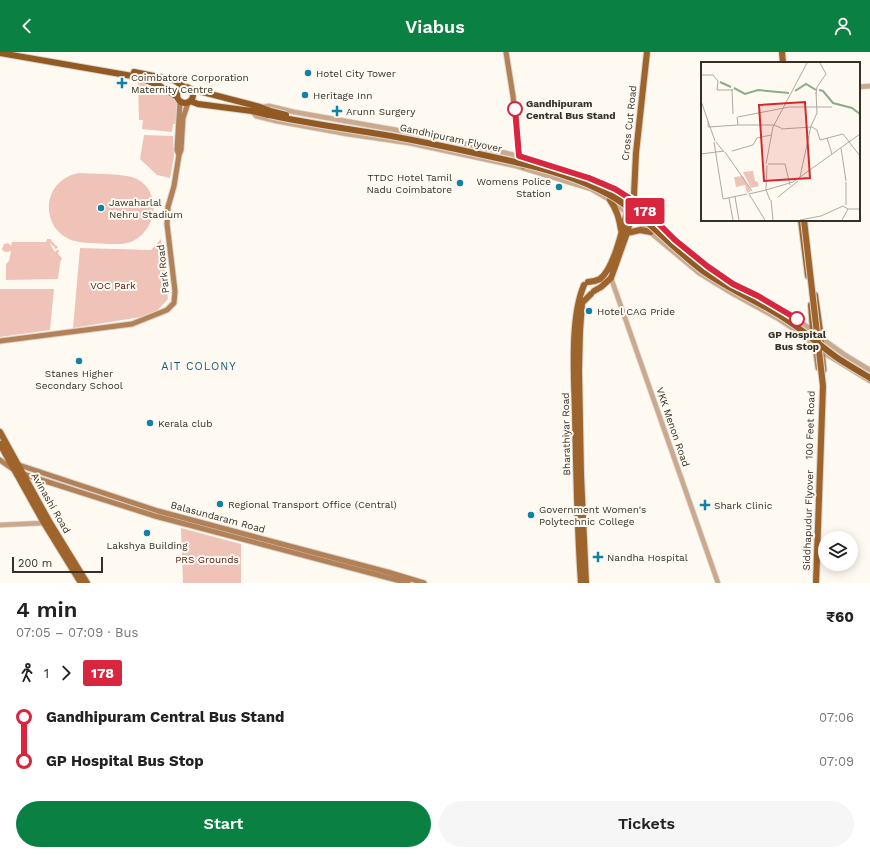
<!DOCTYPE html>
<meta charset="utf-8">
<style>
body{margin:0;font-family:"Work Sans",sans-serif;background:#f6f6f6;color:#222;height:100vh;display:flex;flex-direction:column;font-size:15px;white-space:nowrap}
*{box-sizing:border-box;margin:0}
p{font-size:13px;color:#767676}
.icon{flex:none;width:22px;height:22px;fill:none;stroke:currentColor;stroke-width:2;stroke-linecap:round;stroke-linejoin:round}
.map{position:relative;height:531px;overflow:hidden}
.details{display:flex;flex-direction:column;background:#fff;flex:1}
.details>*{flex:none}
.badge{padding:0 8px;border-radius:3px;font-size:14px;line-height:26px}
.buttons{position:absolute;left:818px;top:479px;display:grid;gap:8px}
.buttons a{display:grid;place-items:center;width:40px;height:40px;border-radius:50%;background:#fff;box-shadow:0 2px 10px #0003;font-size:20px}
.scale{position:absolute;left:12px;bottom:10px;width:91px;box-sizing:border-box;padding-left:4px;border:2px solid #343128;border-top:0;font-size:11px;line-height:14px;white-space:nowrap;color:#343128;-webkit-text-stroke:3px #fefaf1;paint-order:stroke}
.map>.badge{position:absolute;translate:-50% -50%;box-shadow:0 0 0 2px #fff}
.legs{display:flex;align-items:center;gap:6px;height:44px;padding:0 16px;font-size:13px}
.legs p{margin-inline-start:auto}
.headline{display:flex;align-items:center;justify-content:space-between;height:68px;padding:0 16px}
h1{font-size:22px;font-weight:600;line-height:30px}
.button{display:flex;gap:8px;margin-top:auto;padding:8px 16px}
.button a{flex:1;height:46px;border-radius:24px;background:#0b8043;color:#fff;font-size:16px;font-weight:600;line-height:46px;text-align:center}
.button a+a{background:#f6f6f6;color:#222}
ul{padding:0 16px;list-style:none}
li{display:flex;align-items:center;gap:14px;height:44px;font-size:15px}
li i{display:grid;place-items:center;width:6px;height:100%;margin:0 5px;background:currentColor}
li i::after{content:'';width:10px;height:10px;margin:-5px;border:3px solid;border-radius:50%;background:#fff}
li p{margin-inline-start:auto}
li:first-child i{background:linear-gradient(#0000 50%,currentColor 0)}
li:last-child i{background:linear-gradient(currentColor 50%,#0000 0)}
header{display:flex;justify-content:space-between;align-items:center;height:52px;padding:0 16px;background:#0b8043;color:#fff;font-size:18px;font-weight:600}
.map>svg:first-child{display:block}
.green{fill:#f0c3b9}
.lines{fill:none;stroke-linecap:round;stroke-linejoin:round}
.tertiary-casing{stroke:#dad6cd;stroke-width:6}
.secondary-casing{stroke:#dad6cd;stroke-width:7}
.primary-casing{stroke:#dad6cd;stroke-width:8}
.trunk-casing{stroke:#dad6cd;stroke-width:8}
.tertiary{stroke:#cba98e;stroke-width:4.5}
.secondary{stroke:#b28158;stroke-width:5}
.primary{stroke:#9f632c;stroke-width:6}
.trunk{stroke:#925923;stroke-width:6}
.primary-bridge-casing{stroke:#dad6cd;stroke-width:8;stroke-linecap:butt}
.trunk-bridge-casing{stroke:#dad6cd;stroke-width:8;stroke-linecap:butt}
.primary-bridge{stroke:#9f632c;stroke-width:6}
.trunk-bridge{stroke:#925923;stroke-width:6}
.line-1-casing{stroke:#fff;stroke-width:9}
.line-1{stroke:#d7263d;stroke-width:6}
.poi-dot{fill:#1181a8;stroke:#fefaf1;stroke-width:1.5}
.stop-1-dot{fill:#fff;stroke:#d7263d;stroke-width:2}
.labels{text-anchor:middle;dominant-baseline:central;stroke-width:4;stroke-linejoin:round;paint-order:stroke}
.poi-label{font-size:10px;fill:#343128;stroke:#fefaf1;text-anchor:start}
.stop-label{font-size:10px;font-weight:bold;fill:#343128;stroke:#fefaf1;text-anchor:start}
.street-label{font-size:10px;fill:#343128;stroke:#fefaf1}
.park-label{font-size:10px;fill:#501409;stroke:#fefaf1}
.neighbourhood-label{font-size:11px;letter-spacing:1px;fill:#185e7a;stroke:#fefaf1}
.inset-river{fill:none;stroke:#8bad8b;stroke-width:2}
.inset-road{fill:none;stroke:#adaaa1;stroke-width:1}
.view{fill:#d62828;fill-opacity:0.15;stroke:#d62828;stroke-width:2}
.inset-edge{fill:none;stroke:#343128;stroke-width:2}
</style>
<header><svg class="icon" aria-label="back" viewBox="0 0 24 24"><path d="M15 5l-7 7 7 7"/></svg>Viabus<svg class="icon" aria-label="person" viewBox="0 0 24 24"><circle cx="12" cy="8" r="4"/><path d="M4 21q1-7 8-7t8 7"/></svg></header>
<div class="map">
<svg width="870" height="531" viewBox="0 0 870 531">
<rect width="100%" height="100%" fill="#fefaf1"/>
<!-- green -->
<path class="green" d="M138,29L177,37L179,43L177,72H173L172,80L142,77L143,68H139Z
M144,83L173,84L174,104L170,126L157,123L140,107Z
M80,121C95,122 125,121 137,127C167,143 153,191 120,192C108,192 79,192 69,187C47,178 42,147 59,131C65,125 72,122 80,121Z
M47,187H51L52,190L54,191L55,193L57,194L58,196L55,197L54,194H52L51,191L50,192L55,200L57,198H59L58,202L62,206L60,211L58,227L6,228V212L9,209L11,199C7,200 4,201 2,197L4,192L8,191L11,194L12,190H46Z
M161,187L168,247L153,263L73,276L80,196L151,198Z
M0,237H54L50,278L0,285Z
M181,476L241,492V531H183Z"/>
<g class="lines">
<!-- tertiary casing -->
<g class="tertiary-casing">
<path id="tertiary" d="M859,35L870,34
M262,55L269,54L294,60L436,85L519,104L589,125L615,137L624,143
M252,59L256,64L276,69L347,82L409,91L516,114L591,137L610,148L627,161L699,221L730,240L777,266L795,278L816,294
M657,170C680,193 705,216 733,232C741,237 750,240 758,244C778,254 797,266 814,280
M611,226L718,531
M820,285L845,303L870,318
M821,299L870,329
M0,473L44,471"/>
</g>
<!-- secondary casing -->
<g class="secondary-casing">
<path id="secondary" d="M506,0L513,44L519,104L523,115
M179,103L177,98L180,50
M813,279L818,316
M821,286L824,318
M0,289L132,272L167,258L174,251L175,239L167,172L168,155L174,134L179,103L181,98L183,66L188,51
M0,408L14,418
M16,412L158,459L391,521L424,531
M23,422L155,464L408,531"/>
</g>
<!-- primary casing -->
<g class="primary-casing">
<path id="primary" d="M782,0L783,11
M610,148C617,158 619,166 621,178
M801,168L808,224
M627,181L640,178L651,180
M588,230C592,230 596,229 600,227C615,216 624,170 629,152
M594,239L601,235L611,226L627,181L635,151L634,143L636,101L647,0
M815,243L821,286
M811,253L813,279
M0,380L49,469L87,531
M0,392L44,471L81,531
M581,531C577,474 576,417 575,360C574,324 570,265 584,233
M586,531L581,423L579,318L580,279L582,251L591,242"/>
</g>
<!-- trunk casing -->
<g class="trunk-casing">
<path id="trunk" d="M0,1L138,25L160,34L177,45
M134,20L174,28L184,35
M177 43a8 8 0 1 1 16 0a8 8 0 1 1-16 0Z
M191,37L260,55L270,59
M190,49L198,52L252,59L269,63"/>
</g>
<!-- tertiary -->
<use href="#tertiary" class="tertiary"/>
<!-- secondary -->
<use href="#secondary" class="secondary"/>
<!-- primary -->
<use href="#primary" class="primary"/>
<!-- trunk -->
<use href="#trunk" class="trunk"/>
<!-- primary-bridge casing -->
<g class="primary-bridge-casing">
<path id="primary-bridge" d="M804,168L823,334L816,531"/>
</g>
<!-- trunk-bridge casing -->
<g class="trunk-bridge-casing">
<path id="trunk-bridge" d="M270,59L286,63
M269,63C306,71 342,76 379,82C415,88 452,96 488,104C525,112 566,121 600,138C640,157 668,193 703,219C730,238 760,250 787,268C804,279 819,293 836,305C846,312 859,319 870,326
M591,130C618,139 640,156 659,175"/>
</g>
<!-- primary-bridge -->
<use href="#primary-bridge" class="primary-bridge"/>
<!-- trunk-bridge -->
<use href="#trunk-bridge" class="trunk-bridge"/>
</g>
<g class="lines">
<!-- line-1 casing -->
<g class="line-1-casing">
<path id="line-1" d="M515,57L519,104L589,126L615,137L631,147L652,165L675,188L707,214L733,232L758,244L797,267"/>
</g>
<!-- line-1 -->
<use href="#line-1" class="line-1"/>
</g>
<!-- markers -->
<g class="poi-dot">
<circle cx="308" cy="21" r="4"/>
<path d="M120 25h4v4h4v4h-4v4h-4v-4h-4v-4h4z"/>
<circle cx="305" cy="43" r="4"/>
<path d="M335 53h4v4h4v4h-4v4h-4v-4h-4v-4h4z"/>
<circle cx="460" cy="131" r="4"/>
<circle cx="559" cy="135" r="4"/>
<circle cx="101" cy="156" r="4"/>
<circle cx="589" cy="259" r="4"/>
<circle cx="79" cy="309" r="4"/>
<circle cx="150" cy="371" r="4"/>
<circle cx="220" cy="452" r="4"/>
<path d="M703 447h4v4h4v4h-4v4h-4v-4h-4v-4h4z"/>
<circle cx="531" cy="463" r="4"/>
<circle cx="147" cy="481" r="4"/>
<path d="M596 499h4v4h4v4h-4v4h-4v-4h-4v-4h4z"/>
</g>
<g class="stop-1-dot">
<circle cx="515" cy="57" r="7"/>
<circle cx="797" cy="267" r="7"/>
</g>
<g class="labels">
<!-- poi labels -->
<g class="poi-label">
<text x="316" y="21">Hotel City Tower</text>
<text x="131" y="25">Coimbatore Corporation<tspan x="131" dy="12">Maternity Centre</tspan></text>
<text x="313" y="43">Heritage Inn</text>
<text x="346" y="59">Arunn Surgery</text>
<text x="452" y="125" text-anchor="end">TTDC Hotel Tamil<tspan x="452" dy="12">Nadu Coimbatore</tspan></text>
<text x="551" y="129" text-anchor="end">Womens Police<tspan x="551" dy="12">Station</tspan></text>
<text x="109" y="150">Jawaharlal<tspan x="109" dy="12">Nehru Stadium</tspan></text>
<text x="597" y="259">Hotel CAG Pride</text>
<text x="79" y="321" text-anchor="middle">Stanes Higher<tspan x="79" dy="12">Secondary School</tspan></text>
<text x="158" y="371">Kerala club</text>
<text x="228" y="452">Regional Transport Office (Central)</text>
<text x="714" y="453">Shark Clinic</text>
<text x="539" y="457">Government Women's<tspan x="539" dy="12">Polytechnic College</tspan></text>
<text x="147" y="493" text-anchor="middle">Lakshya Building</text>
<text x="607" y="505">Nandha Hospital</text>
</g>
<!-- stop labels -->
<g class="stop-label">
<text x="526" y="51">Gandhipuram<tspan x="526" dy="12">Central Bus Stand</tspan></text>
<text x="797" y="282" text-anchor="middle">GP Hospital<tspan x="797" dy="12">Bus Stop</tspan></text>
</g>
<!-- street labels -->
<g class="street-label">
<text transform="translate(629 71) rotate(-84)">Cross Cut Road</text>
<text transform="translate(451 86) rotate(12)">Gandhipuram Flyover</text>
<text transform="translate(163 217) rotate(-96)">Park Road</text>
<text transform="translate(810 373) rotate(-88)">100 Feet Road</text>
<text transform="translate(673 375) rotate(71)">VKK Menon Road</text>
<text transform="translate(566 382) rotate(-91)">Bharathiyar Road</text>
<text transform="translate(51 451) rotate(60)">Avinashi Road</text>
<text transform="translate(218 465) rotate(15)">Balasundaram Road</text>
<text transform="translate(808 468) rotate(-88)">Siddhapudur Flyover</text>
</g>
<!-- park labels -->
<g class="park-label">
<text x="113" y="233">VOC Park</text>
<text x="207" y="507">PRS Grounds</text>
</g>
<!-- neighbourhood labels -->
<g class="neighbourhood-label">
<text x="199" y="314">AIT COLONY</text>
</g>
</g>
<!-- overview -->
<g transform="translate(701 10)">
<rect width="159" height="159" fill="#fefaf1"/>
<path d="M52,109L54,119H56L58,124L50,126L42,110ZM42,114L50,129L46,131L44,123L35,125L33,115Z" fill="#f0c3b9"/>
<path class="inset-river" d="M19,20L30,25M33,26L44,32L57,28L88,31M118,28L122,29L132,41L151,46L159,52M94,29L105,22L115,28"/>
<path class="inset-road" d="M0,13H12L17,19L16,28H32M31,27L32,52M115,32L116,25L125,12L119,1M0,39L14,79M115,45H131M37,55L88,45H116M7,59V65L37,63L36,55M37,63H73L80,66M80,67L111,65L116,68L119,78L142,72L159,94M126,76L131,92M13,80L22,137L46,132M15,80L23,90M140,86L145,119M31,89L52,83L56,76L70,73M24,90L51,129M0,92L23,89M65,102L72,65L106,1M67,102H84L89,123M99,115L110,64L116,51L115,30M48,132L64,158M48,132L65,128L66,103M34,135L38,158M77,135L97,119M28,136L32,158M69,138L65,128L92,120L159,72M70,138L72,158M145,143V120M99,158L120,154L142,144L147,147H159M141,158L147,147"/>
<path class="view" d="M104,40L109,116L63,119L58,43Z"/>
<rect width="159" height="159" class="inset-edge"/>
</g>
</svg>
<div class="buttons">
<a><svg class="icon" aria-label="layers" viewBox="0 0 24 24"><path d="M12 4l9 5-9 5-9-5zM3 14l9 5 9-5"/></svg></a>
</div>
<div class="scale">200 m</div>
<b class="badge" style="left:645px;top:159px;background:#d7263d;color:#fff">178</b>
</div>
<section class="details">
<div class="headline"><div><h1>4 min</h1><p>07:05 – 07:09 · Bus</p></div><b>₹60</b></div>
<div class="legs"><svg class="icon" aria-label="walk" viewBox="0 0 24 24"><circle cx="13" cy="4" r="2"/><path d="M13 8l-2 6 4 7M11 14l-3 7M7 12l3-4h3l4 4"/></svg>1<svg class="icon" aria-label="forward" viewBox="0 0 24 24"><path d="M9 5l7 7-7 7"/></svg><b class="badge" style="background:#d7263d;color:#fff">178</b></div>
<ul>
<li><i style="color:#d7263d"></i><b>Gandhipuram Central Bus Stand</b><p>07:06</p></li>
<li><i style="color:#d7263d"></i><b>GP Hospital Bus Stop</b><p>07:09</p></li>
</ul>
<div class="button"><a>Start</a><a>Tickets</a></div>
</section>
